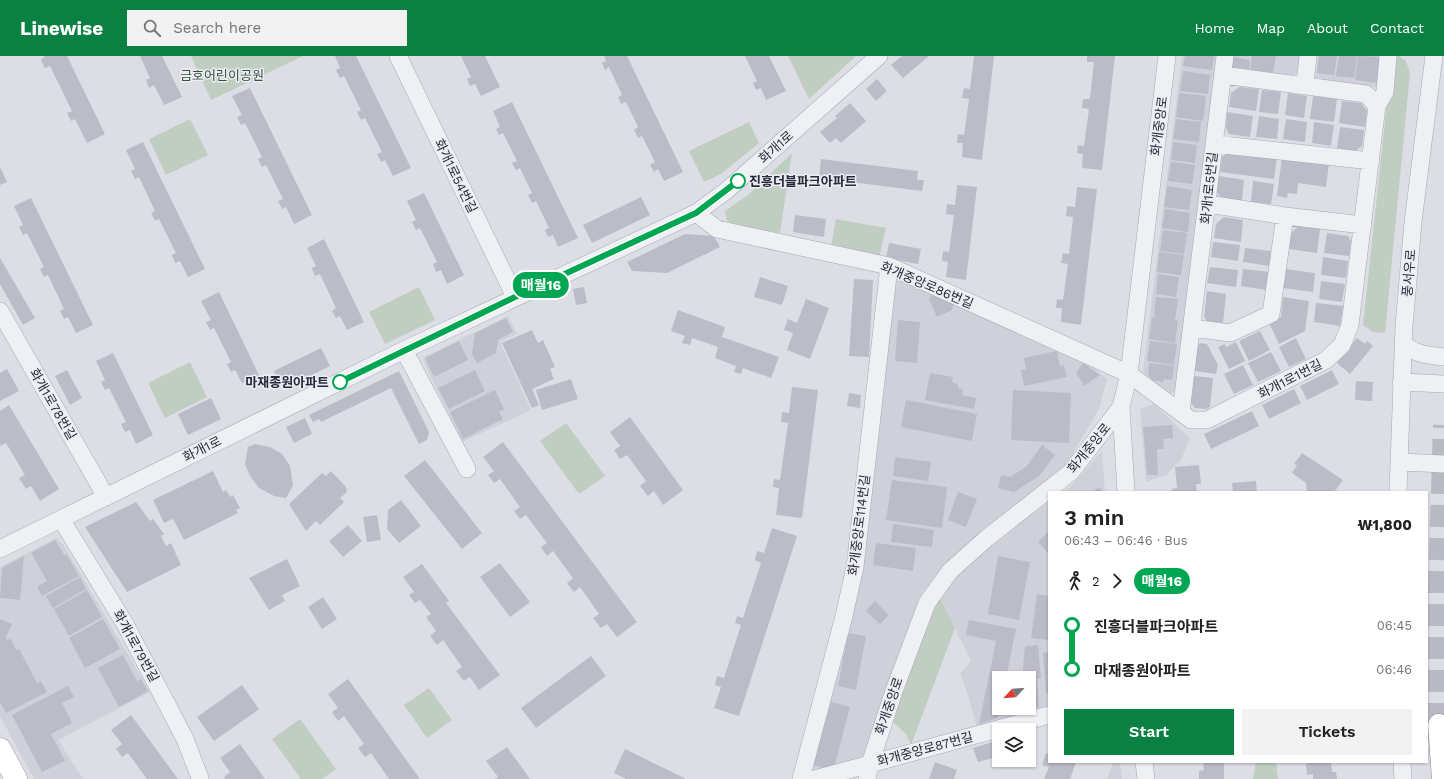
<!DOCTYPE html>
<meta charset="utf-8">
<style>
body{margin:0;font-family:"Work Sans","Noto Sans KR",sans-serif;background:#f2f2f2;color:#222;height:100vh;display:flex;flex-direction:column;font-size:15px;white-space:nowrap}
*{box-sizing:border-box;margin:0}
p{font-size:13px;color:#767676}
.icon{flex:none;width:22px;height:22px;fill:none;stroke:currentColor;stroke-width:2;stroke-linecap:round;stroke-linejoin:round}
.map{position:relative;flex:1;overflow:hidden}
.side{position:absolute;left:1048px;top:435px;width:380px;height:272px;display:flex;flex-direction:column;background:#fff;border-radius:0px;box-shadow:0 1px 3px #0004}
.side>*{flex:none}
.badge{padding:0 8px;border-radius:13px;font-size:14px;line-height:26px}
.needle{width:26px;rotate:244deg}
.controls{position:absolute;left:992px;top:615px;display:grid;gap:8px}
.controls a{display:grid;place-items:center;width:44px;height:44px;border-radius:0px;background:#fff;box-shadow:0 1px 3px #0004;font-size:20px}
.map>.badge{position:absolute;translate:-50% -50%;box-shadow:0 0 0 2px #fff}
.legs{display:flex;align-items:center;gap:6px;height:44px;padding:0 16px;font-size:13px}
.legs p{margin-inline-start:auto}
.summary{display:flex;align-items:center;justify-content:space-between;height:68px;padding:0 16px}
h1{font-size:22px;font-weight:600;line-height:30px}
.button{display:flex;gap:8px;margin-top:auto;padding:8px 16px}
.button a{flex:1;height:46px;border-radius:0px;background:#0b8043;color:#fff;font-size:16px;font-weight:600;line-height:46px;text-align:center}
.button a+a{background:#f2f2f2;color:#222}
ul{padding:0 16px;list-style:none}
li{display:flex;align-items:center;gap:14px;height:44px;font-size:15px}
li i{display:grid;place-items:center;width:6px;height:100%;margin:0 5px;background:currentColor}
li i::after{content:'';width:10px;height:10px;margin:-5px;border:3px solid;border-radius:50%;background:#fff}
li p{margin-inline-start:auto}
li:first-child i{background:linear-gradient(#0000 50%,currentColor 0)}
li:last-child i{background:linear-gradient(currentColor 50%,#0000 0)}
header{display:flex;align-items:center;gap:24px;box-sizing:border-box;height:56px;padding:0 20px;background:#0b8043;color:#fff}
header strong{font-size:19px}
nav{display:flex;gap:22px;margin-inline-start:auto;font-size:14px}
.search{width:280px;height:36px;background:#f2f2f2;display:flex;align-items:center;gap:10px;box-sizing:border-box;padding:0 14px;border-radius:0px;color:#767676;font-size:15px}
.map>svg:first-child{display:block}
.built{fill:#d0d0da;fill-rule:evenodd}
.green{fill:#bfcec1}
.building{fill:#bbbcc7}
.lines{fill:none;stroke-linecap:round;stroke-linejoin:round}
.highway-tunnel{stroke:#b9bac3;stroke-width:22;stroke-dasharray:22 11;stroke-linecap:butt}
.minor-casing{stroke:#a7a8b2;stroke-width:18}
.major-casing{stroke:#9e9fb0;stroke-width:23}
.highway-casing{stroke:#86889a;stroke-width:23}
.minor{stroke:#eff0f4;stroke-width:17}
.major{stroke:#fff;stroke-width:22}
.highway{stroke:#fff;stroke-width:22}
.line-1-casing{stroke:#fff;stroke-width:9}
.line-1{stroke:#00a651;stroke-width:6}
.stop-1-dot{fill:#fff;stroke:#00a651;stroke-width:2}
.labels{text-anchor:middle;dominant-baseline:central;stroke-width:3;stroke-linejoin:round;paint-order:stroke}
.park-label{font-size:13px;fill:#37543c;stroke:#ecedf3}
.street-label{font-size:13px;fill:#28293a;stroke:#ecedf3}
.stop-label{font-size:13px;font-weight:bold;fill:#28293a;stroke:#ecedf3;text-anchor:start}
</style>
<header>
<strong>Linewise</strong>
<div class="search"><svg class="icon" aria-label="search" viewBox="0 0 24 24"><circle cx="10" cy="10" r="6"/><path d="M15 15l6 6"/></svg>Search here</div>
<nav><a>Home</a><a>Map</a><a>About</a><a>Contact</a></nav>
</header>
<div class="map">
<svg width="1444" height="723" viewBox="0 0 1444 723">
<rect width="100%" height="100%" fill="#dddee5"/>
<!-- built -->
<path class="built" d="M1182,0H1221L1177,335L1172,337L1150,325L1143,315Z
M1230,0H1300L1297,17L1288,22L1228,13Z
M1318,0H1384L1380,32L1315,23Z
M904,222L1084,304L1107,323L1099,353L1062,416L945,508L922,537L865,700L823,716L810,713L856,538L896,225Z
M508,260L517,278L500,286L531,354L462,386L423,304L424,301Z
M1154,348L1190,382L1181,404L1166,419L1146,426L1140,353Z
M1102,395L1105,436H1063L1070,431Z
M1049,446V650L977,672L968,639L960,618L971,605L940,542L956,518L990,488ZM999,622H1029V652H999Z
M56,482L63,488L150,636L58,684L83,723H34L0,660V511Z
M1113,706H1120L1122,723H1107Z"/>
<!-- green -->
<path class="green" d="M191,0H303L211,44Z
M788,0H856L809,43Z
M1399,0L1406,5L1410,17L1385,277L1373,276L1363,269L1392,1Z
M190,63L208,99L166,119L149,83Z
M749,66L759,87L721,118L704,126L689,95Z
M792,97L780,177L732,169L727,165L725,155L748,139Z
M836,163L886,172L879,202L831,190Z
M419,231L435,264L385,288L369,256Z
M190,306L207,341L165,362L148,327Z
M566,367L605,420L579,438L540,385Z
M940,542L955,572L911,689L906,678L892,665L912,599Z
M429,632L452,664L427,682L404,649Z
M300,663L336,713L322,723H301L272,683Z
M1256,706H1276L1278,723H1253Z"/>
<!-- building -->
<path class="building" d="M45,0H67L105,78L87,87L75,63L71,65L67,57L72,55L50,10L45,12L41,4Z
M140,0H162L182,41L164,49L154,29L149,32L146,24L150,22Z
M335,0H356L411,112L393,120L385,104L381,106L377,98L382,96L365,62L361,64L357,56L361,54L344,20L340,22L336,14L340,12Z
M461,0H485L500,31L481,40L475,28L470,30L467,23L471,21Z
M604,0H627L683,116L664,125L658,113L654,116L650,109L655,106L642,80L638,82L634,74L638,71L626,46L621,48L618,41L622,39L609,11L605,14L602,7L606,5Z
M745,0H769L786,35L766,44L761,32L756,34L753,27L757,25Z
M902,0H929L903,22L891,9Z
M974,0H994L982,104L962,101L963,87H957L958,78L964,79L969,43L962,42L964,32L970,33Z
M1087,0H1115L1102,114L1082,112L1083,98L1077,97L1078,89L1084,90L1089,53L1082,52L1083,43H1090L1094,6H1087Z
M1185,0H1214L1212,14L1183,10Z
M1252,0H1276L1273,17L1250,14Z
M1319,0H1337L1334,19L1317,17Z
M1339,0H1357L1354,22L1336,20Z
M1358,0L1382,1L1378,27L1355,24Z
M1232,1L1250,4L1249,13L1231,11Z
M1183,15L1210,19L1208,38L1180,35Z
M877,23L887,35L876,45L866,33Z
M1239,31L1259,33L1256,55L1229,51L1231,37Z
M250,32L312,159L294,168L286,151L282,153L278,145L283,143L266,109L262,111L258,103L262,101L245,67L241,69L237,61L242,59L232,40Z
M1262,34L1281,36L1278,58L1259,56Z
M1179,37L1206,40L1203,65L1176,61Z
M1288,37L1307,40L1304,62L1285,59Z
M1313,40L1337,43L1334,66L1310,63Z
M1342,45L1361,47L1367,55L1365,71L1339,67Z
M512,46L578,182L558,191L553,179L548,181L545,174L549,172L536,145L532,147L528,139L532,137L520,112L516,114L512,107L517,105L503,77L499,79L496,73L500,71L493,55Z
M850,47L866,65L841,87L836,82L830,87L820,76L837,62L835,60Z
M1227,56L1253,60L1250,81L1229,78L1226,72Z
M1259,60L1279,63L1277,83L1256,81Z
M1176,63L1201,66L1199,86L1173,83Z
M1286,63L1307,66L1305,86L1283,83Z
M1314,66L1334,69L1331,90L1312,87Z
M1340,71L1364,74L1362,90L1355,95L1337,92Z
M143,86L205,213L188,221L180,205L175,207L172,199L176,197L159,163L155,165L151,157L155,155L139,121L135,123L131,115L135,113L126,94Z
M1173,86L1197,89L1195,107L1171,104Z
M1230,95L1277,101L1274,123L1220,116L1222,101Z
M1282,101L1329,107L1326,131L1298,127L1297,138L1288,137L1287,142L1277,140Z
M821,103L918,115L917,124H924L922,135L819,122Z
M1171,106L1195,109L1192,128L1168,125Z
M0,111L7,126L0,129Z
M1219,120L1244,124L1242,145L1221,142L1217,136Z
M1253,125L1274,128L1271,148L1251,146Z
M957,129L977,131L966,224L946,221L948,206L942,205L943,195L949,196L954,159L946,158L947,148L955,149Z
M1167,130L1192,134L1189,154L1164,151Z
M1077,131L1097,133L1081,269L1061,266L1062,252H1056L1057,243L1063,244L1068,208L1061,207L1063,197L1069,198L1073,161L1066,160L1067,150L1075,151Z
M424,137L464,219L447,228L441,214L436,216L433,208L437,206L420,172L416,174L412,166L416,164L407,145Z
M641,141L650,159L592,187L583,169Z
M31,142L93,269L76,277L68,261L64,263L60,255L64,253L48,219L44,221L40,213L44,211L27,177L23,179L19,171L23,169L14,150Z
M1165,153L1190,157L1188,176L1162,172Z
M795,159L826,163L824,181L793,176Z
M1224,161L1243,164L1241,186L1214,182L1216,168Z
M1299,170L1320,173L1317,197L1289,193L1291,177Z
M1163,174L1187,177L1184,198L1160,195Z
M1327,177L1348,180L1351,185L1349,200L1324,197Z
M685,178L714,180L720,191L667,217L632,215L627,206Z
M324,183L364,266L347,274L340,260L336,262L332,255L336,252L320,218L315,220L312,212L316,210L307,192Z
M1213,186L1240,189L1238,205L1211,201Z
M889,187L921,193L918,208L886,202Z
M1245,192L1271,195L1269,210L1243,206Z
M1159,196L1184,199L1181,219L1157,216Z
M1323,201L1348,205L1346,222L1321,219Z
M0,202L35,262L23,269L0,228Z
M1210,211L1238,214L1236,231L1207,227Z
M1243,213L1270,216L1267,234L1241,230Z
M1285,213L1315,217L1313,236L1283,232Z
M1158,218L1179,221L1176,241L1156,238Z
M760,221L788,230L782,249L754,241Z
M854,223L873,224L869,301L849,300Z
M1321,225L1345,228L1342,246L1319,243Z
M584,231L587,247L576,249L573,233Z
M1207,235L1226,238L1223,267L1207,265L1204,261Z
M219,236L259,319L242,327L235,314L231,316L227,308L231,306L214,272L210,274L206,266L211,264L201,245Z
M931,239L954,247L952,254L937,261L929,243Z
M1156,241L1178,243L1175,264L1178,265L1175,287L1149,283L1152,261L1163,263L1154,261Z
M1283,241L1309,245L1305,275L1279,288L1269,267L1281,261Z
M806,243L829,252L810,303L787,294L793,277L784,274L788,263L797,267Z
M1316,247L1343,250L1340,270L1314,266Z
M678,254L725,271L722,281L779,301L771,322L743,312L741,318L734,316L736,310L715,302L718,291L692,282L690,289L682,287L685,280L671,275Z
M506,262L513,276L498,284L496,297L477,307L472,298L475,277Z
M898,264L920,266L917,307L895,305Z
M532,274L538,287L543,284L555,311L550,313L554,323L532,333L539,349L532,352L502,287Z
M1260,275L1270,294L1249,305L1239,285Z
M1296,282L1306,303L1289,311L1279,291Z
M1357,282L1365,288L1367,285L1373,290L1350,318L1337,307Z
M459,285L468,304L434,321L425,302Z
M1150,285L1177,288L1174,309L1147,305Z
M1236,286L1245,305L1229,313L1218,291L1225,288L1226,291Z
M1201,287L1207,288L1218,309L1216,318L1194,315L1197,290Z
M321,292L330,310L283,333L274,315Z
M1057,295L1060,310L1064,309L1067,321L1024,330L1021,314L1026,313L1024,302Z
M1271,296L1281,315L1258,326L1248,307Z
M113,297L153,379L136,388L130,374L125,376L121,368L126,366L109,332L105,334L101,326L105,324L96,305Z
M1083,307L1100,319L1084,330L1076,317Z
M1149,307L1174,310L1172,324L1164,323L1163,326L1152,324L1148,318Z
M1243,309L1253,329L1234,338L1224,318Z
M7,313L19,335L0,345V317Z
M67,314L82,342L70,349L55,320Z
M475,314L485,335L449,353L438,332Z
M1332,314L1339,328L1307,344L1300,330Z
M399,315L429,376L427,384L419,388L391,332L321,366L319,363L313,366L309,359Z
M930,317L953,321L952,326L958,328V332L963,333L962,339L976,342L974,353L925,344Z
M1194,320L1213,322L1210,351L1206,353L1195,352L1190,346Z
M571,323L578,343L542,354L536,334Z
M1356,325L1373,326L1372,345L1355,344Z
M792,331L818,334L802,462L776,459L779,432L773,431L774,423L780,424L788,367L781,366L782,356L789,357Z
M1294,333L1301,347L1269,363L1262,349Z
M495,334L504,353L499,356L503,363L463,383L450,356Z
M1013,334L1071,337L1069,387L1011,384Z
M849,337L861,339L860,352L847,350Z
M211,342L221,363L188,379L178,358Z
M906,344L977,358L972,385L901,371Z
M9,349L59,433L40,445L31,430L26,433L19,422L25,419L6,387L0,390V355Z
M1252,355L1259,370L1211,393L1204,378Z
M630,361L683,434L663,449L654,435L648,440L640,430L646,425L627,399L620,403L614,394L620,390L610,376Z
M305,362L312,378L294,387L286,371Z
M1172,369L1173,382L1163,383L1164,393H1157L1158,419H1147L1143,371Z
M503,386L637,566L617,581L607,568L601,572L593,562L599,558L580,531L574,536L567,527L573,522L553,495L547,500L541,491L547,487L526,459L520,463L514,455L520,451L500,423L494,427L488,419L494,415L483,401Z
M255,388L270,391L282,398L290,410L293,430L286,442L274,440L259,432L250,420L245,408L248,391Z
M1042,389L1055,399L1039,420L1014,436L998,432L1001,419L1010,421L1026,411Z
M1302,397L1343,424L1335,435L1333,434L1332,436H1307L1306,427L1292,417L1297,409L1294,408Z
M895,401L931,406L928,425L893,420Z
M425,404L482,477L462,493L404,420Z
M1199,409L1201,428H1196L1197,436H1172V433L1177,432L1175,411Z
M213,415L223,436L226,434L230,441L233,439L240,452L236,454L238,457L184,484L173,463L164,467L153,444Z
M331,415L346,431L347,436L340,442L344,446L320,469L316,465L306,475L289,448L322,417L326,420Z
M892,424L947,431L942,472L886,464Z
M1256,425L1257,436H1233L1232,427Z
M1101,432L1102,436H1093L1096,433Z
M958,436L977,443L966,471L948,464Z
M401,444L421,470L399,487L387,473L388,454Z
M136,446L150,465L153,463L164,478L161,480L166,490L171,487L181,509L127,536L85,471Z
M377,459L381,484L367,486L363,461Z
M893,468L934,474L932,491L891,486Z
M348,469L362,485L343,501L329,485Z
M772,472L797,480L739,660L714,652L721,631L715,629L717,620L724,622L741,569L735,567L737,560L743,562L761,507L755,504L757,495L764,497Z
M1049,475V498L1038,486Z
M55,484L65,500L67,499L79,520L42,540L37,531L47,525L31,497Z
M876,487L916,492L913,515L873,509Z
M24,500L20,544L0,542L2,512Z
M998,500L1030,506L1019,564L988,558Z
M287,503L300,530L282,539L285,545L269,554L249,522Z
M500,507L530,546L510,561L480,521Z
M422,508L449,545L446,547L500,619L479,634L470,621L464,625L456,615L462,611L443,584L437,589L430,580L436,575L426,561L431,558L420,544L415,547L409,539L414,536L403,521Z
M80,521L86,533L53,552L46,540Z
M87,534L102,561L69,580L54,553Z
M1037,538L1049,540V584L1031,582Z
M323,541L337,563L322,573L308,551Z
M875,545L889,559L880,568L866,555Z
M0,563L12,568L6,581L7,584L11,583L16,594L19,593L37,627L41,625L47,636L6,657L0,646Z
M103,563L120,593L85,612L69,582Z
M969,564L1016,573L1006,622H999L1000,652L998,662L979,668L996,585L966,579Z
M848,577L866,580L856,634L838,630Z
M1038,589L1041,622L1037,623L1039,651L1018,656V652H1029V622H1022L1025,590Z
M1049,596V637H1046L1043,597Z
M123,599L137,625L141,623L148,635L119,651L98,612Z
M591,600L606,620L536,672L521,652Z
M348,623L420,723H389L371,697L365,701L358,692L364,688L344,660L338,665L332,656L338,652L328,638Z
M242,629L259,653L214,685L197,661Z
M68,630L74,641L62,647L72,667L51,678L65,705L42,716L12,659Z
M831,646L850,651L835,708L827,713L813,709Z
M131,659L178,723H147L128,697L122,701L116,693L122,688L111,674Z
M999,684V700L978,706L973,692Z
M240,688L265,723H225L224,721L230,716L220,702Z
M507,691L530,723H495L498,721L486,705Z
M625,693L686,723H626L614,717Z
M1046,697L1049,698V706H1076L1070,723H1044L1049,711L1042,709Z
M935,706L957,714L954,723H929Z
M1203,706H1224V723H1199V715L1204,714Z
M1312,706H1331L1332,716H1336L1337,723H1313V718L1307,719L1306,708Z"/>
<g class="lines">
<!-- highway-tunnel -->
<path class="highway-tunnel" d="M1439,669V530L1444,369"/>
<!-- minor casing -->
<g class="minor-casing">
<path id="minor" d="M398,0L515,241
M1305,28L1308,0
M1377,50L1385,36L1388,0
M1214,88L1371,105
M1208,148L1285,160L1363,169
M696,157L717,173L889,210L1129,318L1191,364H1207L1326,304L1342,289L1350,269L1377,50L1366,38L1223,19
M0,255L106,441
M1192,272L1230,277L1271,258L1285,160
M1403,287C1416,299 1427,299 1444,301
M404,294L467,413
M1401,326L1444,328
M1121,351L1126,436
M1181,356L1225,0
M1400,406L1444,408
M1398,436L1404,270L1413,166L1434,0
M61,463L125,568L185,683L200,722
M0,493L404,294L696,157L726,135L879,0
M1144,706L1146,723
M1402,706L1403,723
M801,723L844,560L855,511L889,210
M815,723L870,708L894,635L927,547L950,515L987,482L1071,416L1121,351L1129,318L1167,0
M867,723L870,708L1049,659"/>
</g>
<!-- major casing -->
<g class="major-casing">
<path id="major" d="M0,693L16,723"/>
</g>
<!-- highway casing -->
<g class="highway-casing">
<path id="highway" d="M1439,669L1443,723"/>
</g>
<!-- minor -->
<use href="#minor" class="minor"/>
<!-- major -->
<use href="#major" class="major"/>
<!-- highway -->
<use href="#highway" class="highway"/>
</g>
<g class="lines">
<!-- line-1 casing -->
<g class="line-1-casing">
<path id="line-1" d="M340,326L515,241L696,157L738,125"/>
</g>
<!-- line-1 -->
<use href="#line-1" class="line-1"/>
</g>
<!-- markers -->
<g class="stop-1-dot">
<circle cx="738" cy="125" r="7"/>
<circle cx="340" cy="326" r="7"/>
</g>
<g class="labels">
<!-- park labels -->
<g class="park-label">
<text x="222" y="19">금호어린이공원</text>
</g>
<!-- street labels -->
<g class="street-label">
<text transform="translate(1159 70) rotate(-83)">화개중앙로</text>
<text transform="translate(776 91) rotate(-42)">화개1로</text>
<text transform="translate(456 120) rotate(64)">화개1로54번길</text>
<text transform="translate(1209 132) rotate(-84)">화개1로5번길</text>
<text transform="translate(1409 217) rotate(-85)">풍서우로</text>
<text transform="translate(927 229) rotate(23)">화개중앙로86번길</text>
<text transform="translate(1290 323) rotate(-27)">화개1로1번길</text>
<text transform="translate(53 348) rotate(60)">화개1로78번길</text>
<text transform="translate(1089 392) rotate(-51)">화개중앙로</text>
<text transform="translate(202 393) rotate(-27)">화개1로</text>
<text transform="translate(859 469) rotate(-83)">화개중앙로114번길</text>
<text transform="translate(136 590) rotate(61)">화개1로79번길</text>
<text transform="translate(889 650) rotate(-71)">화개중앙로</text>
<text transform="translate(925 693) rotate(-15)">화개중앙로87번길</text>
</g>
<!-- stop labels -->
<g class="stop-label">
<text x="749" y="125">진흥더블파크아파트</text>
<text x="329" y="326" text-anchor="end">마재종원아파트</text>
</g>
</g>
</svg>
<div class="controls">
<a><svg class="needle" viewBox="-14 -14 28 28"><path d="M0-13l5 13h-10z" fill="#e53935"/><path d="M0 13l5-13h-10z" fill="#767676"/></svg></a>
<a><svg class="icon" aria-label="layers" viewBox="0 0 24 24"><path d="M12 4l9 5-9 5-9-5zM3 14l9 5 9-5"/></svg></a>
</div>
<b class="badge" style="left:541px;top:229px;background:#00a651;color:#fff">매월16</b>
<section class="side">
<div class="summary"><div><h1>3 min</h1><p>06:43 – 06:46 · Bus</p></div><b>₩1,800</b></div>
<div class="legs"><svg class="icon" aria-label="walk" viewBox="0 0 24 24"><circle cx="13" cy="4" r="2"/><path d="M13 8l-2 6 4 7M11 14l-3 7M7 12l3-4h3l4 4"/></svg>2<svg class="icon" aria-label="forward" viewBox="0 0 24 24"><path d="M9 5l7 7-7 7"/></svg><b class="badge" style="background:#00a651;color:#fff">매월16</b></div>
<ul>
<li><i style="color:#00a651"></i><b>진흥더블파크아파트</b><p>06:45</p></li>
<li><i style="color:#00a651"></i><b>마재종원아파트</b><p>06:46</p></li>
</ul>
<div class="button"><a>Start</a><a>Tickets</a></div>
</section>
</div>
